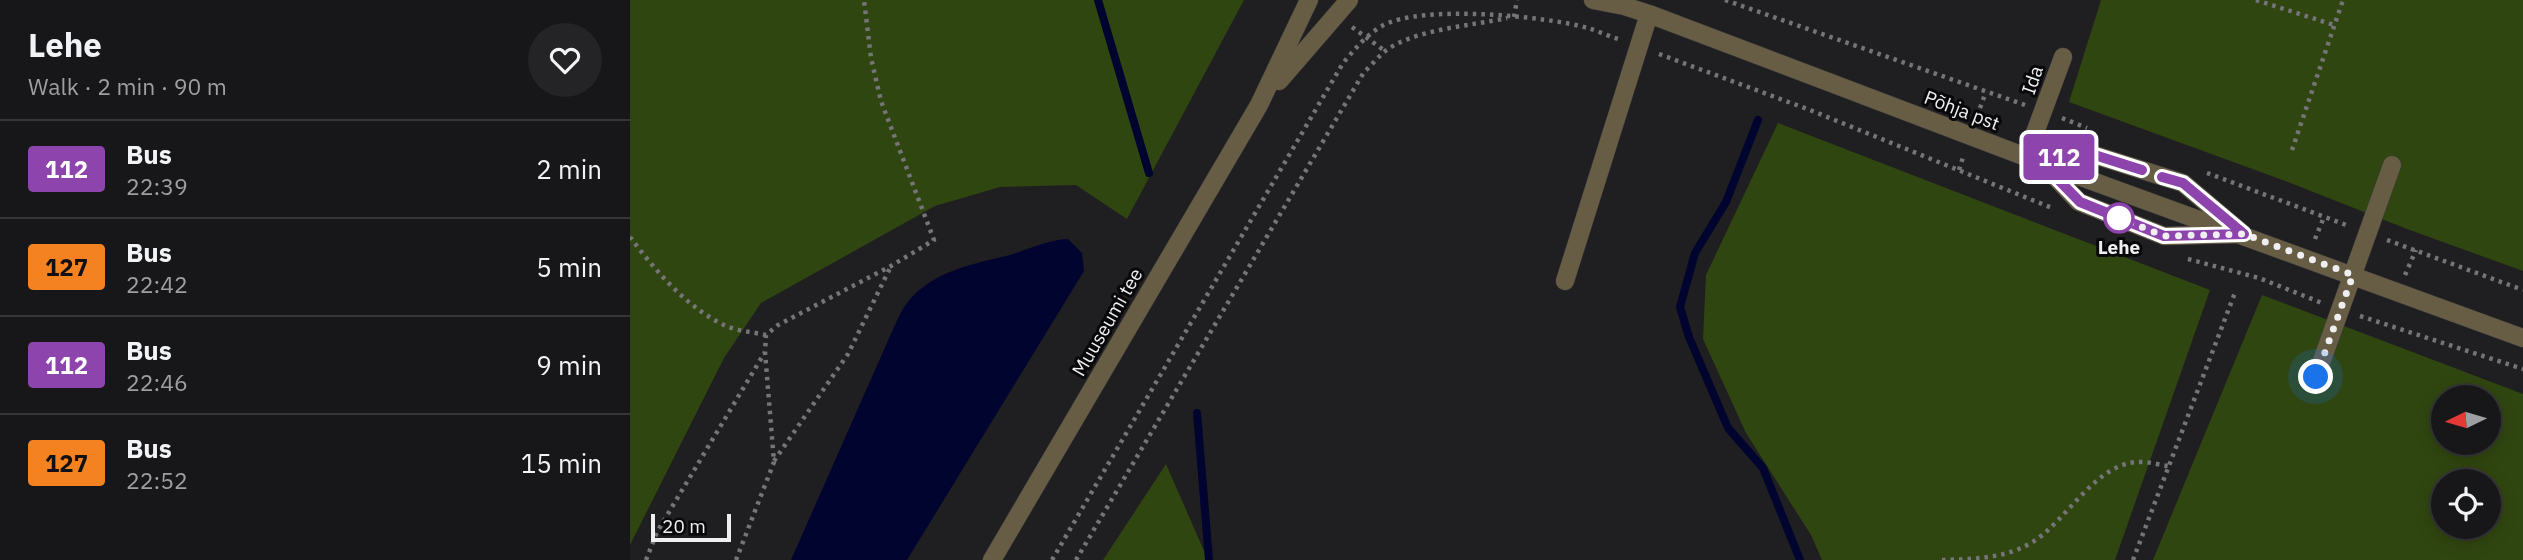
<!DOCTYPE html>
<meta charset="utf-8">
<style>
body{margin:0;font-family:"IBM Plex Sans",sans-serif;background:#242326;color:#f1f3f6;height:100vh;display:flex;flex-direction:column;font-size:26px;white-space:nowrap}
*{box-sizing:border-box;margin:0}
p{font-size:23px;color:#9e9fa2}
.icon{flex:none;width:38px;height:38px;fill:none;stroke:currentColor;stroke-width:2;stroke-linecap:round;stroke-linejoin:round}
.map{position:relative;flex:1;overflow:hidden}
.details{display:flex;flex-direction:column;background:#171619;width:630px}
.details>*{flex:none}
.badge{padding:0 14px;border-radius:5px;font-size:24px;line-height:46px}
.needle{width:46px;rotate:265deg}
.tools{position:absolute;left:1801px;top:385px;display:grid;gap:14px}
.tools a{display:grid;place-items:center;width:70px;height:70px;border-radius:50%;background:#171619;box-shadow:0 4px 18px #0003,0 0 0 2px #363538;font-size:35px}
.scale{position:absolute;left:21px;bottom:18px;width:80px;box-sizing:border-box;padding-left:7px;border:4px solid #efeef1;border-top:0;font-size:19px;line-height:24px;white-space:nowrap;color:#efeef1;-webkit-text-stroke:5px #08080a;paint-order:stroke}
.you{position:absolute;width:35px;height:35px;margin:-18px;border:5px solid #fff;border-radius:50%;background:#1a73e8;box-shadow:0 0 0 10px #1a73e833}
.map>.badge{position:absolute;translate:-50% -50%;box-shadow:0 0 0 4px #fff}
.round{display:grid;place-items:center;flex:none;width:74px;height:74px;border-radius:37px;background:#242326}
.head{display:flex;align-items:center;justify-content:space-between;height:119px;padding:0 28px}
h1{font-size:33px;font-weight:800;line-height:52px}
ul{padding:0;list-style:none}
li{display:flex;align-items:center;gap:21px;height:98px;padding:0 28px;border-top:2px solid #363538}
li div{flex:1}
li b{display:block;font-size:26px}
li em{font-style:normal}
li .badge{min-width:77px;font-weight:700;text-align:center}
main{display:flex;flex:1;min-height:0}
.map>svg:first-child{display:block}
.green{fill:#304610;fill-rule:evenodd}
.water{fill:#00042f}
.lines{fill:none;stroke-linecap:round;stroke-linejoin:round}
.stream{stroke:#00042f;stroke-width:8}
.minor-casing{stroke:#3c3b3e;stroke-width:19}
.path{stroke:#757477;stroke-width:4.5;stroke-dasharray:3.5 5;stroke-linecap:butt}
.minor{stroke:#675d44;stroke-width:18}
.line-casing{stroke:#fff;stroke-width:16}
.line{stroke:#8e44ad;stroke-width:10}
.walk{stroke:#efeef1;stroke-width:7;stroke-dasharray:0 12.6}
.stop-dot{fill:#fff;stroke:#8e44ad;stroke-width:3.5}
.labels{text-anchor:middle;dominant-baseline:central;stroke-width:6;stroke-linejoin:round;paint-order:stroke}
.street-label{font-size:19px;fill:#efeef1;stroke:#08080a}
.stop-label{font-size:19px;font-weight:bold;fill:#efeef1;stroke:#08080a}
</style>
<main>
<section class="details">
<div class="head"><div><h1>Lehe</h1><p>Walk · 2 min · 90 m</p></div><a class="round"><svg class="icon" aria-label="heart" viewBox="0 0 24 24"><path d="M12 20l-8-8c-3-5 5-10 8-4 3-6 11-1 8 4z"/></svg></a></div>
<ul>
<li><span class="badge" style="background:#8e44ad;color:#fff">112</span><div><b>Bus</b><p>22:39</p></div><em>2 min</em></li>
<li><span class="badge" style="background:#f58220;color:#111">127</span><div><b>Bus</b><p>22:42</p></div><em>5 min</em></li>
<li><span class="badge" style="background:#8e44ad;color:#fff">112</span><div><b>Bus</b><p>22:46</p></div><em>9 min</em></li>
<li><span class="badge" style="background:#f58220;color:#111">127</span><div><b>Bus</b><p>22:52</p></div><em>15 min</em></li>
</ul>
</section>
<div class="map">
<svg width="1893" height="560" viewBox="0 0 1893 560">
<rect width="100%" height="100%" fill="#1f1e21"/>
<!-- green -->
<path class="green" d="M0,0H614L497,219L446,185L370,187L305,206L131,303L94,358L0,545Z
M1471,0H1893V271L1777,229L1658,182L1439,102Z
M1148,123L1580,290L1485,560H1192L1181,535L1116,433L1073,339L1076,275Z
M1632,295L1893,394V560H1523ZM1813,397H1858V443H1813ZM1813,481H1858V527H1813Z
M536,464L578,560H473Z"/>
<!-- water -->
<path class="water" d="M438,239L452,253L454,271L277,560H161L264,327C268,319 272,309 277,303C302,271 343,264 380,255C400,249 417,240 438,239Z"/>
<g class="lines">
<!-- stream -->
<path class="stream" d="M468,0L519,173
M1128,120L1096,202L1065,253L1050,307L1059,337L1098,428L1133,468L1170,560
M567,413L579,560"/>
<!-- minor casing -->
<g class="minor-casing">
<path id="minor" d="M963,0L994,6L1019,14L1396,157L1893,338
M649,81L719,0
M1452,151L1553,183L1613,234L1534,236L1449,202L1411,162Z
M1396,157L1433,57
M935,281L1019,14
M1686,377L1762,165
M362,560L629,105L679,0"/>
</g>
<!-- path -->
<path class="path" d="M1095,0L1395,105
M1626,0L1704,25
M884,17L887,0
M722,27L755,51
M1029,54L1180,110L1422,208
M1347,116L1356,92
M1432,118L1457,128
M1662,150L1713,0
M1329,170L1334,154
M1577,173L1719,226
M0,237C25,270 56,307 94,325C106,331 123,332 136,335
M1685,239L1694,217
M1757,240L1893,290
M1558,259L1629,278L1692,303
M1775,275L1786,250
M1730,316L1893,369
M144,461L218,354L260,268
M16,560L27,532L135,352
M106,560L144,462L135,352L136,335L148,325L261,266L304,240L251,101L241,58L234,0
M422,560L713,63C725,49 736,35 752,26C789,4 916,16 958,28C968,31 978,36 988,39
M446,560L734,72C741,66 747,58 754,52C783,29 841,26 877,18
M1312,560C1343,559 1373,559 1401,543C1437,522 1466,460 1512,462C1520,462 1530,465 1538,466
M1503,560L1606,290"/>
<!-- minor -->
<use href="#minor" class="minor"/>
</g>
<g class="lines">
<!-- line casing -->
<g class="line-casing">
<path id="line" d="M1512,170L1452,151L1411,162L1450,202L1534,236L1614,234L1553,183L1532,177"/>
</g>
<!-- line -->
<use href="#line" class="line"/>
<!-- walk -->
<path class="walk" d="M1489,218L1534,236L1614,234L1723,275L1686,377"/>
</g>
<!-- markers -->
<circle class="stop-dot" cx="1489" cy="218" r="14"/>
<g class="labels">
<!-- street labels -->
<g class="street-label">
<text transform="translate(1402 80) rotate(-71)">Ida</text>
<text transform="translate(1332 110) rotate(21)">Põhja pst</text>
<text transform="translate(477 322) rotate(-60)">Muuseumi tee</text>
</g>
<!-- stop labels -->
<g class="stop-label">
<text x="1489" y="247">Lehe</text>
</g>
</g>
</svg>
<div class="tools">
<a><svg class="needle" viewBox="-14 -14 28 28"><path d="M0-13l5 13h-10z" fill="#e53935"/><path d="M0 13l5-13h-10z" fill="#9e9fa2"/></svg></a>
<a><svg class="icon" aria-label="locate" viewBox="0 0 24 24"><circle cx="12" cy="12" r="6"/><path d="M12 2v4M12 18v4M2 12h4M18 12h4"/></svg></a>
</div>
<div class="scale">20 m</div>
<div class="you" style="left:1686px;top:377px"></div>
<b class="badge" style="left:1429px;top:157px;background:#8e44ad;color:#fff">112</b>
</div>
</main>
